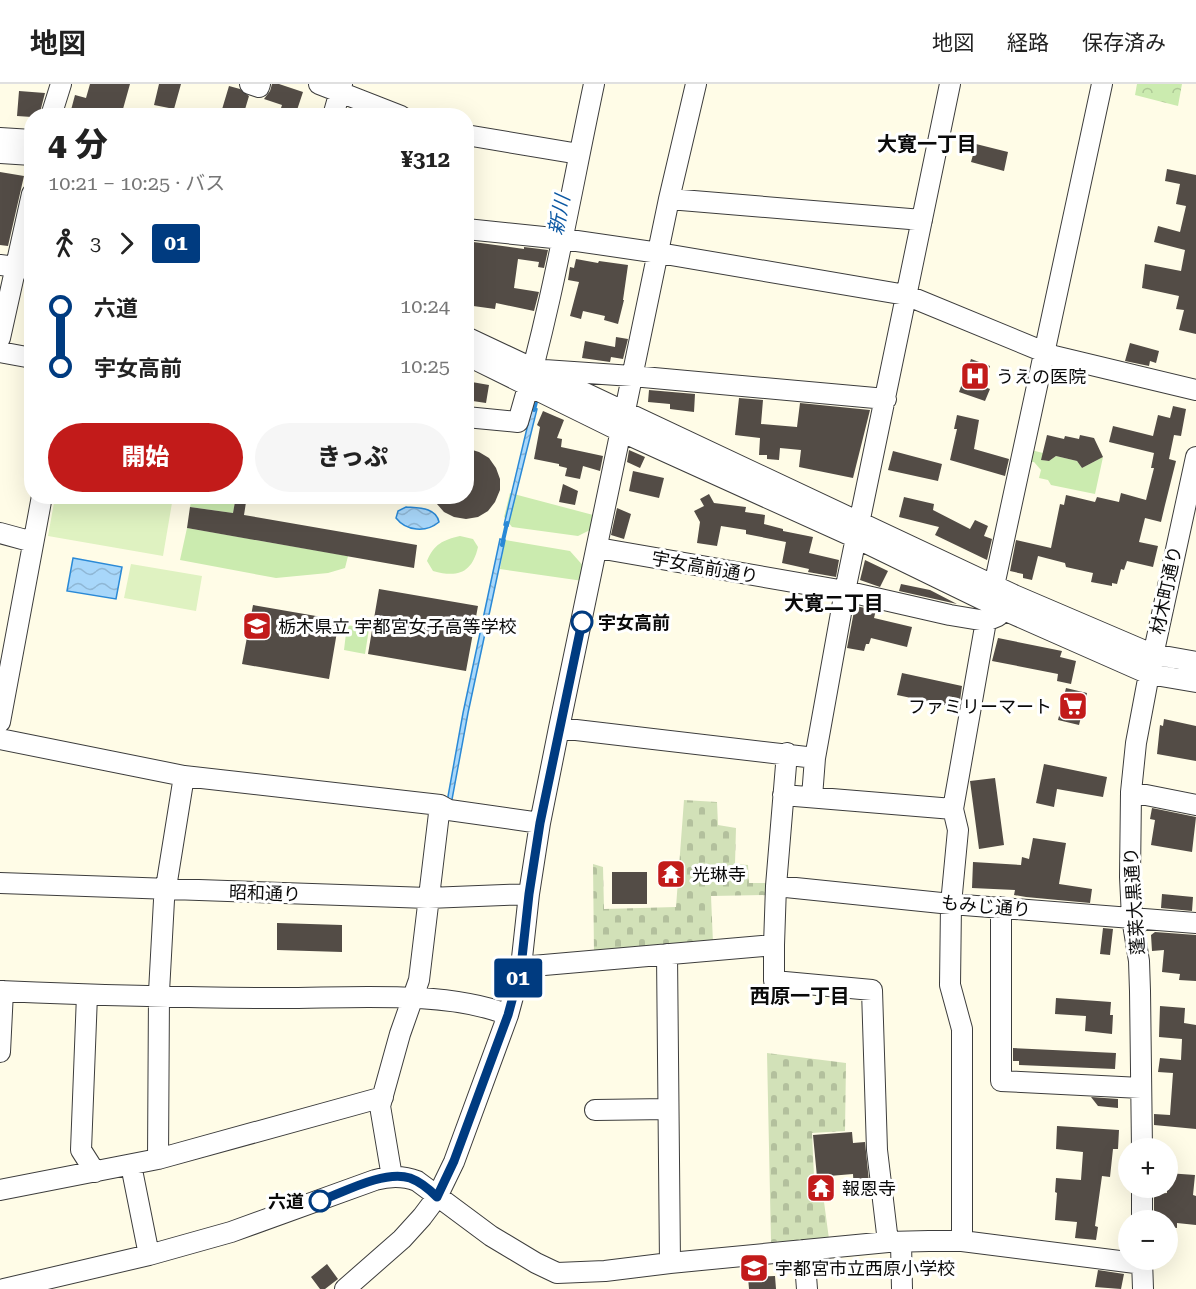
<!DOCTYPE html>
<html lang="ja">
<meta charset="utf-8">
<style>
body{margin:0;font-family:"Roboto Serif","Noto Sans JP",serif;background:#f6f6f6;color:#222;height:100vh;display:flex;flex-direction:column;font-size:22px;white-space:nowrap}
*{box-sizing:border-box;margin:0}
p{font-size:20px;color:#767676}
.icon{flex:none;width:33px;height:33px;fill:none;stroke:currentColor;stroke-width:2;stroke-linecap:round;stroke-linejoin:round}
.map{position:relative;flex:1;overflow:hidden}
.side{position:absolute;left:24px;top:24px;width:450px;height:396px;display:flex;flex-direction:column;background:#fff;border-radius:24px;box-shadow:0 6px 24px #0002}
.side>*{flex:none}
.badge{padding:0 12px;border-radius:4px;font-size:21px;line-height:39px}
.fabs{position:absolute;left:1118px;top:1054px;display:grid;gap:12px}
.fabs a{display:grid;place-items:center;width:60px;height:60px;border-radius:50%;background:#fff;box-shadow:0 6px 24px #0002;font-size:30px}
.map>.badge{position:absolute;translate:-50% -50%;box-shadow:0 0 0 3px #fff}
.legs{display:flex;align-items:center;gap:9px;height:66px;padding:0 24px;font-size:20px}
.legs p{margin-inline-start:auto}
.headline{display:flex;align-items:center;justify-content:space-between;height:102px;padding:0 24px}
h1{font-size:33px;font-weight:800;line-height:45px}
.cta{display:flex;gap:12px;margin-top:auto;padding:12px 24px}
.cta a{flex:1;height:69px;border-radius:36px;background:#c21b1a;color:#fff;font-size:24px;font-weight:800;line-height:69px;text-align:center}
.cta a+a{background:#f6f6f6;color:#222}
ul{padding:0 24px;list-style:none}
li{display:flex;align-items:center;gap:21px;height:60px;font-size:22px}
li i{display:grid;place-items:center;width:9px;height:100%;margin:0 8px;background:currentColor}
li i::after{content:'';width:15px;height:15px;margin:-8px;border:4px solid;border-radius:50%;background:#fff}
li p{margin-inline-start:auto}
li:first-child i{background:linear-gradient(#0000 50%,currentColor 0)}
li:last-child i{background:linear-gradient(currentColor 50%,#0000 0)}
header{display:flex;align-items:center;gap:36px;box-sizing:border-box;height:84px;padding:0 30px;background:#fff;border-bottom:2px solid #e0e0e0}
header strong{font-size:28px}
nav{display:flex;gap:33px;margin-inline-start:auto;font-size:21px}
.map>svg:first-child{display:block}
.cemetery{fill:url(#cemetery-stones)}
.park{fill:url(#park-crowns)}
.garden{fill:#cbebaf}
.pitch{fill:#dff2c1}
.water{fill:url(#water-waves);stroke:#2a89d6;stroke-width:1.5}
.lines{fill:none;stroke-linecap:round;stroke-linejoin:round}
.stream{stroke:#2a89d6;stroke-width:4}
.building{fill:#534c46}
.minor-casing{stroke:#3d3d3d;stroke-width:22}
.minor{stroke:#fff;stroke-width:20}
.line-1-casing{stroke:#fff;stroke-width:14}
.line-1{stroke:#003b80;stroke-width:9}
.stop-1-dot{fill:#fff;stroke:#003b80;stroke-width:3}
.labels{text-anchor:middle;dominant-baseline:central;stroke-width:6;stroke-linejoin:round;paint-order:stroke}
.poi-label{font-size:18px;fill:#0a0a0a;stroke:#fff;text-anchor:start}
.street-label{font-size:18px;fill:#0a0a0a;stroke:#fff}
.stop-label{font-size:18px;font-weight:bold;fill:#0a0a0a;stroke:#fff;text-anchor:start}
.neighbourhood-label{font-size:20px;font-weight:bold;fill:#0a0a0a;stroke:#fff}
.water-label{font-size:20px;font-style:italic;fill:#0d59a3;stroke:#fff}
</style>
<header>
<strong>地図</strong>
<nav><a>地図</a><a>経路</a><a>保存済み</a></nav>
</header>
<div class="map">
<svg width="1196" height="1205" viewBox="0 0 1196 1205">
<defs>
<pattern id="cemetery-stones" width="16" height="16" patternUnits="userSpaceOnUse" patternTransform="scale(1.5)"><rect width="16" height="16" fill="#d2e1b8"/><path d="M2 7V4a2 2 0 0 1 4 0v3zM10 15v-3a2 2 0 0 1 4 0v3z" fill="#b3c09d"/></pattern>
<pattern id="park-crowns" width="20" height="18" patternUnits="userSpaceOnUse" patternTransform="scale(1.5)"><rect width="20" height="18" fill="#cbebaf"/><path d="M2 6a3 3 0 1 1 6 0M12 15a3 3 0 1 1 6 0" fill="none" stroke="#adc895"/></pattern>
<pattern id="water-waves" width="16" height="10" patternUnits="userSpaceOnUse" patternTransform="scale(1.5)"><rect width="16" height="10" fill="#a8d7fa"/><path d="M0 5q4-4 8 0t8 0" fill="none" stroke="#8fb7d5"/></pattern>
</defs>
<rect width="100%" height="100%" fill="#fffce7"/>
<!-- cemetery -->
<path class="cemetery" d="M684,716L717,718L718,741L736,744L735,780L748,781L749,799H770V811L711,812L713,859L594,870L593,780L603,783L604,825L676,823Z
M767,969L846,979L845,1047L812,1049L814,1092L822,1103L829,1155L771,1158Z"/>
<!-- park -->
<path class="park" d="M1137,0H1182L1178,22L1135,11Z"/>
<!-- garden -->
<path class="garden" d="M1031,366L1043,369L1042,376L1049,377L1056,372L1077,377L1082,384L1103,373L1095,410L1051,401L1048,396L1039,394L1041,386L1034,378H1028Z
M510,409L597,432L594,444L578,452L512,443L504,433Z
M192,413H236L233,429L190,423Z
M187,444L348,472L345,484L328,489L276,494L180,476Z
M460,452L473,455L478,463C472,489 458,494 433,487L427,477C434,460 443,456 460,452Z
M505,456L570,467L586,485L583,497L500,485Z
M347,541L369,545L365,570L344,566Z"/>
<!-- pitch -->
<path class="pitch" d="M55,413H173L163,472L48,452Z
M131,480L202,492L196,527L124,514Z"/>
<!-- water -->
<path class="water" d="M532,323L537,325L508,442L504,441Z
M406,423C418,424 436,423 439,438C426,449 406,447 396,434L398,427Z
M500,455L505,456L468,629L451,721L447,718L463,629Z
M73,474L122,483L116,515L67,507Z"/>
<g class="lines">
<!-- stream -->
<path class="stream" d="M534,326L536,318
M502,461L507,439"/>
</g>
<!-- building -->
<path class="building" d="M90,0H130L121,32H91L71,26L75,11L86,14Z
M159,0H181L174,25L154,21Z
M272,0H279L303,8L296,29L281,24L282,21L264,15L270,7Z
M229,2L240,5L249,12L243,32H220Z
M19,7L45,9L39,32H32V33L17,32Z
M976,60L1008,68L1004,87L971,78Z
M1167,85L1196,91V250L1179,246L1184,226L1176,225L1179,212L1142,204L1145,180L1181,187L1185,166L1154,158L1158,142L1180,148L1186,122L1176,120L1180,100L1165,97Z
M0,88L24,92L8,162L0,161Z
M466,157L524,165V163L548,166L544,184L538,183L539,178L518,175L514,204L539,208L534,227L496,219L495,225L466,221Z
M576,175L598,179L599,177L628,181L623,216H624L618,240L604,236L605,232L583,227L581,235L570,232L579,198L568,196L570,183L574,184Z
M616,253L628,255L623,275L611,273L610,278L582,274L585,257L615,263Z
M1130,259L1159,267L1156,279L1150,277L1149,282L1125,277Z
M971,275L990,282L982,302L990,305L985,317L959,308Z
M466,297L489,301L486,319L466,316Z
M649,306L695,310L694,328L670,325V320L648,318Z
M739,314L763,316L761,340L797,343L800,319L870,326L853,394L799,383L801,366L780,364L779,376L767,375V371H759L760,354L735,351Z
M1173,322L1186,325L1181,352L1174,351L1169,375L1176,377L1165,421L1161,438L1145,434L1139,458L1158,462L1153,483L1127,477L1124,486L1121,485L1117,500L1112,499V502L1091,498L1093,489L1066,483L1065,479L1038,472L1032,496L1023,494V490L1010,487L1016,456L1051,464L1060,420L1064,421L1066,411L1095,418L1097,413L1119,418L1121,409L1146,416L1154,384H1151L1154,369L1109,358L1113,342L1153,352L1158,331L1170,334Z
M543,327L564,336L557,354L562,355L561,363L603,372L600,387L583,382L580,395L565,392L567,384L559,382V380L534,375L540,343L537,341Z
M957,331L979,336L974,365L1009,375L1005,392L950,376L957,345H954Z
M1047,351L1064,355L1065,352L1079,355L1080,351L1094,354L1103,373L1082,384L1077,377L1056,372L1049,377L1041,376Z
M466,364L479,368L489,374L496,384L500,395V406L495,418L488,427L478,433L466,435L454,433L444,428L430,412H466Z
M629,366L645,373L640,384L627,378Z
M893,367L942,380L938,397L888,386Z
M633,387L664,394L659,414L629,407Z
M563,400L578,407L575,421L559,418Z
M709,410L714,419L746,423L745,428L765,431L764,440L783,445V447L813,453L809,469L839,476L836,493L808,488L809,485L782,479L786,458L746,450V446L721,442L717,462L697,459L700,438L694,427L704,422L700,415Z
M236,412H247L244,431L417,461L414,484L187,444L190,423L233,429Z
M904,413L934,420L933,426L970,445L975,436L988,442L984,452L992,455L987,476L935,451L939,443L899,433Z
M617,424L631,430L624,455L611,451Z
M865,476L888,487L880,503L860,496Z
M901,500L930,506L957,520L899,507Z
M379,505L478,522L466,587L368,570Z
M253,521L339,536L329,595L242,580Z
M855,522L876,526L874,534L912,543L907,563L871,554L869,560H866L864,567L847,564Z
M998,554L1062,567L1060,573L1076,577L1071,600L1057,597L1058,590L992,577Z
M902,589L962,602L959,624L897,611Z
M1066,604L1087,609L1079,641L1058,636Z
M1164,635L1196,642V677L1157,670L1160,641L1163,642Z
M1044,680L1107,693L1103,713L1057,705L1054,723L1036,719Z
M995,694L1004,761L979,765L970,697Z
M1152,724L1196,733L1192,768L1151,761L1155,736L1150,735Z
M1033,754L1066,759L1059,800L1092,805L1090,819L1026,813L1014,811L1015,806L972,804L973,778L1021,781L1022,773L1029,775Z
M612,788H647V820H612Z
M1162,810L1193,813L1192,827L1161,824Z
M277,839L342,841V868L277,866Z
M1103,844L1113,845L1110,871L1100,870Z
M1155,848L1196,851V897L1179,896L1180,890L1162,888L1164,866L1152,867L1151,851Z
M1056,914L1111,918L1110,931H1113L1112,950L1085,947L1086,932L1055,930Z
M1160,922L1185,924L1184,939L1196,941V1045L1154,1041V1030L1170,1031L1173,989L1158,988L1160,974L1181,976L1182,955L1159,953Z
M1013,964L1116,969L1115,985L1019,981V977H1013Z
M1091,1013L1118,1015V1024L1098,1022Z
M1057,1042L1119,1046L1118,1065H1113L1110,1093L1102,1092L1095,1142L1098,1143L1096,1156L1075,1154L1077,1138L1055,1136L1057,1109L1055,1108L1056,1094L1081,1096L1083,1068L1056,1065Z
M852,1048L853,1059L865,1058L870,1108L854,1110L853,1090L817,1093L813,1051Z
M1167,1089L1195,1091L1193,1111L1196,1112V1141L1177,1139V1144L1167,1143V1137H1154V1110L1167,1109Z
M327,1180L338,1195L325,1205H320L311,1193Z
M1098,1186L1124,1190L1121,1205L1095,1203Z
M775,1192L776,1205H749L748,1193Z"/>
<g class="lines">
<!-- minor casing -->
<g class="minor-casing">
<path id="minor" d="M250,0L259,3L260,0
M319,0L401,32
M51,32L61,0
M333,32L342,0
M466,51L579,70
M0,54L32,56
M0,69L32,71
M669,115L922,136
M466,145L563,155L659,169L906,211L1054,272L1196,306
M0,181L32,185
M466,253L1014,511L1152,570L1196,578
M0,254L32,110
M0,268L32,274
M466,271L622,348L856,454L1004,526L1149,590L1196,598
M544,286L632,292L886,315
M466,333L518,338C551,227 570,113 594,0
M0,449L33,458
M598,464L845,507L950,531L986,537L998,532
M994,502L1102,0
M0,638L42,412
M559,644L815,674L845,507L950,0
M0,655L184,692L440,721L419,896L400,950L380,1022L392,1093
M1131,708L1196,721
M783,711L953,725
M812,713L815,674
M440,721L449,726L540,739
M0,799L428,814L529,810
M776,802L951,820L1196,839
M1001,823V997L1141,1004
M774,861V897L872,906L877,1066L888,1158
M667,870L670,1179
M521,883L774,861L776,802L787,669
M0,907C94,911 188,914 282,914C348,914 447,906 508,931
M87,911L81,1066L95,1088
M0,968L3,907
M595,1026L668,1025
M1142,1065L1140,907L1139,877L1132,834L1130,793L1131,708L1136,659L1149,590L1196,373
M158,1075L159,908L164,816L184,692
M131,1081L149,1171
M1142,1104V1137
M0,1106L158,1075L383,1013
M962,1157V945L950,901L951,820L958,746L953,725L986,537
M901,1158L902,1205
M804,1166L807,1205
M1142,1176L1143,1205
M4,1205L149,1171L231,1148L375,1096C389,1092 402,1091 417,1097L491,1152L536,1179L557,1189L605,1187L670,1179L888,1158L929,1157H962L1143,1180
M345,1205L402,1155L422,1133L437,1113L454,1078L508,931L521,883L529,810L540,739L559,644L669,115L696,0"/>
</g>
<!-- minor -->
<use href="#minor" class="minor"/>
</g>
<g class="lines">
<!-- line-1 casing -->
<g class="line-1-casing">
<path id="line-1" d="M320,1117C344,1108 384,1086 410,1094C421,1098 429,1105 437,1113L454,1077L508,931L521,883L529,810L540,739L582,538"/>
</g>
<!-- line-1 -->
<use href="#line-1" class="line-1"/>
</g>
<!-- icons -->
<defs>
<g id="hospital-square" transform="scale(1.5)"><rect x="-9" y="-9" width="18" height="18" rx="4" fill="#c21b1a" stroke="#fff"/><path d="M-5-5h3v3.5h4V-5h3V5h-3V1.5h-4V5h-3Z" fill="#fff"/></g>
<g id="school-square" transform="scale(1.5)"><rect x="-9" y="-9" width="18" height="18" rx="4" fill="#c21b1a" stroke="#fff"/><path d="M0-5L7-2L0 1L-7-2ZM-4 1L0 2.5L4 1V4Q0 6-4 4Z" fill="#fff"/></g>
<g id="supermarket-square" transform="scale(1.5)"><rect x="-9" y="-9" width="18" height="18" rx="4" fill="#c21b1a" stroke="#fff"/><path d="M-6-5.5h2.5l.6 2H6L4.5 2H-2.5L-4.4-4H-6ZM-1.5 3.2a1.3 1.3 0 1 0 .1 0ZM3 3.2a1.3 1.3 0 1 0 .1 0Z" fill="#fff"/></g>
<g id="temple-square" transform="scale(1.5)"><rect x="-9" y="-9" width="18" height="18" rx="4" fill="#c21b1a" stroke="#fff"/><path d="M0-6L5-2H3V0L6.5 2.5H4V6H1.5V3h-3V6H-4V2.5H-6.5L-3 0V-2H-5Z" fill="#fff"/></g>
</defs>
<g fill-rule="evenodd">
<use href="#hospital-square" x="975" y="292"/>
<use href="#school-square" x="257" y="542"/>
<use href="#supermarket-square" x="1073" y="622"/>
<use href="#temple-square" x="671" y="790"/>
<use href="#temple-square" x="821" y="1104"/>
<use href="#school-square" x="754" y="1184"/>
</g>
<!-- markers -->
<g class="stop-1-dot">
<circle cx="582" cy="538" r="10"/>
<circle cx="320" cy="1117" r="10"/>
</g>
<g class="labels">
<!-- poi labels -->
<g class="poi-label">
<text x="996" y="292">うえの医院</text>
<text x="278" y="542">栃木県立 宇都宮女子高等学校</text>
<text x="1052" y="622" text-anchor="end">ファミリーマート</text>
<text x="692" y="790">光琳寺</text>
<text x="842" y="1104">報恩寺</text>
<text x="775" y="1184">宇都宮市立西原小学校</text>
</g>
<!-- street labels -->
<g class="street-label">
<text transform="translate(705 483) rotate(10)">宇女高前通り</text>
<text transform="translate(1166 506) rotate(-78)">材木町通り</text>
<text transform="translate(265 809) rotate(2)">昭和通り</text>
<text transform="translate(1134 817) rotate(-94)">蓬莱大黒通り</text>
<text transform="translate(986 822) rotate(5)">もみじ通り</text>
</g>
<!-- stop labels -->
<g class="stop-label">
<text x="598" y="538">宇女高前</text>
<text x="304" y="1117" text-anchor="end">六道</text>
</g>
<!-- neighbourhood labels -->
<g class="neighbourhood-label">
<text x="927" y="60">大寛一丁目</text>
<text x="834" y="519">大寛二丁目</text>
<text x="800" y="912">西原一丁目</text>
</g>
<!-- water labels -->
<g class="water-label">
<text transform="translate(559 131) rotate(-79)">新川</text>
</g>
</g>
</svg>
<div class="fabs">
<a>+</a>
<a>−</a>
</div>
<b class="badge" style="left:518px;top:894px;background:#003b80;color:#fff">01</b>
<section class="side">
<div class="headline"><div><h1>4 分</h1><p>10:21 – 10:25 · バス</p></div><b>¥312</b></div>
<div class="legs"><svg class="icon" aria-label="walk" viewBox="0 0 24 24"><circle cx="13" cy="4" r="2"/><path d="M13 8l-2 6 4 7M11 14l-3 7M7 12l3-4h3l4 4"/></svg>3<svg class="icon" aria-label="forward" viewBox="0 0 24 24"><path d="M9 5l7 7-7 7"/></svg><b class="badge" style="background:#003b80;color:#fff">01</b></div>
<ul>
<li><i style="color:#003b80"></i><b>六道</b><p>10:24</p></li>
<li><i style="color:#003b80"></i><b>宇女高前</b><p>10:25</p></li>
</ul>
<div class="cta"><a>開始</a><a>きっぷ</a></div>
</section>
</div>
